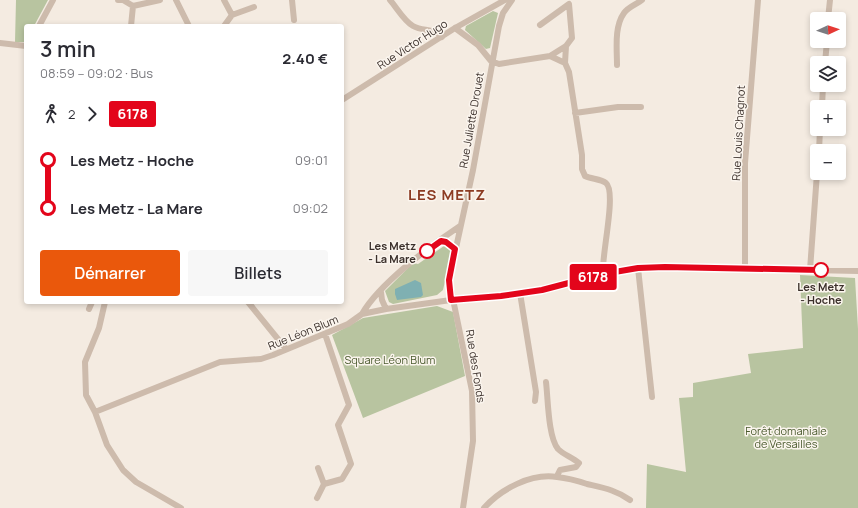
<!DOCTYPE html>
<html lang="fr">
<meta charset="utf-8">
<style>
body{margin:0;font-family:Manrope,sans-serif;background:#f7f7f7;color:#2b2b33;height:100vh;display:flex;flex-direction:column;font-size:15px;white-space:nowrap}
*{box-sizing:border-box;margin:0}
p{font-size:13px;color:#7c7c81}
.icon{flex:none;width:22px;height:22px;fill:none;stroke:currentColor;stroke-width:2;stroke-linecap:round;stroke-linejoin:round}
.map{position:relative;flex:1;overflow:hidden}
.sheet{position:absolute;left:24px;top:24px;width:320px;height:280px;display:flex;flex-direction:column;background:#fff;border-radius:4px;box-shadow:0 2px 6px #0003}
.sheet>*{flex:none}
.badge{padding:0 8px;border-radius:3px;font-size:14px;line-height:26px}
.needle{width:26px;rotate:87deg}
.controls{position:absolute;left:810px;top:12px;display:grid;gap:8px}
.controls a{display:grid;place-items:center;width:36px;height:36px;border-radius:4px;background:#fff;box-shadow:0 2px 6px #0003;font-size:20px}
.map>.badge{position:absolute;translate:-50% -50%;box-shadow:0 0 0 2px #fff}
.legs{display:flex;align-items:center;gap:6px;height:44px;padding:0 16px;font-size:13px}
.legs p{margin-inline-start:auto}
.summary{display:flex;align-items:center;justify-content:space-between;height:68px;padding:0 16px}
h1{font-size:22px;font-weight:600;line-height:30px}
.button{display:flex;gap:8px;margin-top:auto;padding:8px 16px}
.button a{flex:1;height:46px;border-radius:4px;background:#ea580c;color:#fff;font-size:16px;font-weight:600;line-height:46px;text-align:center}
.button a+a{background:#f7f7f7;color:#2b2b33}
ul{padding:0 16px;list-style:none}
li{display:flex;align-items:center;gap:14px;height:48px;font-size:15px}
li i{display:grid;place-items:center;width:6px;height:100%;margin:0 5px;background:currentColor}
li i::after{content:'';width:10px;height:10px;margin:-5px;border:3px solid;border-radius:50%;background:#fff}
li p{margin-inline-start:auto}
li:first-child i{background:linear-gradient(#0000 50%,currentColor 0)}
li:last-child i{background:linear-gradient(currentColor 50%,#0000 0)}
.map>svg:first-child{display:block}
.green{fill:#b8c4a0}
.water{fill:#7fb0b2}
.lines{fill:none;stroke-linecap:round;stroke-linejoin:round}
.street{stroke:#cdbbac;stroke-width:6}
.line-1-casing{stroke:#fff;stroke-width:9}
.line-1{stroke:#e3051b;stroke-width:6}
.stop-1-dot{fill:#fff;stroke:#e3051b;stroke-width:2}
.labels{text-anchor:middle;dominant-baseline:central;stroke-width:3;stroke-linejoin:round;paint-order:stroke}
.street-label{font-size:11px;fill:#3b302b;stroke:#fbf5ee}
.stop-label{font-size:11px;font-weight:bold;fill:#3b302b;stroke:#fbf5ee;text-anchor:end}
.park-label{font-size:11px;fill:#4a5a2e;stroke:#fbf5ee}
.district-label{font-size:15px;font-weight:bold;letter-spacing:1px;fill:#8c3b22;stroke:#fbf5ee}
</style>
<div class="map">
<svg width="858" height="508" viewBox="0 0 858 508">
<rect width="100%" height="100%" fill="#f4ebe1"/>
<!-- green -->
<path class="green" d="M16,0H48L34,26H26V42H15Z
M493,11L498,13L490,48L486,49L465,30L466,26Z
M444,246L452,251L443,290L437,295L393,304L389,302L385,291L413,263L418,264Z
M800,275L855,278L858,329V508H646L647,464L686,472L679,398L693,397V383L751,373L748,354L803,348Z
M437,306L453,312L465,376L363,418L332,335L363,318Z"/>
<!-- water -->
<path class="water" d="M415,280L421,283L423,295L421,297L397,300L395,294V289Z"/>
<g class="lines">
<!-- street -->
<path class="street" d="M118,0H123L133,6L160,0
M176,0L189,26
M224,0L232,15L254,7
M292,0L294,20
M390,0C397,8 404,21 413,26C424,32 432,27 442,37
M828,19L830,0
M540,25L569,4L572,38L566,46L550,56
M39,26L53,0
M131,26L133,6
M224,26L232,15
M455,28L478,45L491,61
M0,43L26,46
M491,61L499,64L550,56L565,63L569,72L582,155V169L585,176C591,179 601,179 606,183C617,192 601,257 603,274
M565,63L566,46
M825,63L827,41
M617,65C617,49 614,27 624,13C628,7 637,4 642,0
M342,100L455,28L505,0
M822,107L823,85
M575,113L618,107H641
M819,151L820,129
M441,241L446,242L455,249
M638,268L652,397
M745,268V163L758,0
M810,270L817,173
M381,292L382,300L386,309
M520,293L536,392L535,401
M105,302L99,328L85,362L86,395L95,412L107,445L123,470L136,482L181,508
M248,302L286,349
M89,309L92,302
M362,314C379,284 431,245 460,226
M546,382C548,398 548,437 558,449C564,455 572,457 579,463L576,467L560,470L557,476
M95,412L220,362L261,359L273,355L348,324L362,314L386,309L451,300L520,293L555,287L619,270L665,267L858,271
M318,468L324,484
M317,498L324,484L342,479L351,464L338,425L349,405L325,334
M463,508L473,441L472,391L449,280L473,170L499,26L503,13L512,0
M484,508C501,489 531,473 557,477C567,478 578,481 587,484C604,488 616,490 630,500"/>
</g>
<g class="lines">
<!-- line-1 casing -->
<g class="line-1-casing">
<path id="line-1" d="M427,251L441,241L446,242L455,249L449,280L451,300L501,296L542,290L603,274L638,268L665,267L821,270"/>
</g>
<!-- line-1 -->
<use href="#line-1" class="line-1"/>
</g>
<!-- markers -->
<g class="stop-1-dot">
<circle cx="427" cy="251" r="7"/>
<circle cx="821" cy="270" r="7"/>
</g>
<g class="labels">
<!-- street labels -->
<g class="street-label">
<text transform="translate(412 44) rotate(-33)">Rue Victor Hugo</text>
<text transform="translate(471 120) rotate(-80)">Rue Juliette Drouet</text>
<text transform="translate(738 133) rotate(-87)">Rue Louis Chagnot</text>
<text transform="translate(303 332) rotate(-22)">Rue Léon Blum</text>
<text transform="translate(476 366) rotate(81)">Rue des Fonds</text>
</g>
<!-- stop labels -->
<g class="stop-label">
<text x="416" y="245">Les Metz<tspan x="416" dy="13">- La Mare</tspan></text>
<text x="821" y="286" text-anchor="middle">Les Metz<tspan x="821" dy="13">- Hoche</tspan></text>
</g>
<!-- park labels -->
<g class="park-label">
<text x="390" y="359">Square Léon Blum</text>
<text x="786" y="430">Forêt domaniale<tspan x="786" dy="13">de Versailles</tspan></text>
</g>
<!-- district labels -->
<g class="district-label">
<text x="447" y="194">LES METZ</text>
</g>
</g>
</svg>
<div class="controls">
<a><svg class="needle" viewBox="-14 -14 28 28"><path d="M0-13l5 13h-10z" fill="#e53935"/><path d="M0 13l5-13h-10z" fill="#7c7c81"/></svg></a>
<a><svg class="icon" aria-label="layers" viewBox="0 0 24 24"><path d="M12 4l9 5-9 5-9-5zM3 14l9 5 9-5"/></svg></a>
<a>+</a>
<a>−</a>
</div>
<b class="badge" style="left:593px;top:277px;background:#e3051b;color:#fff">6178</b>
<section class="sheet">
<div class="summary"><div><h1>3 min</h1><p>08:59 – 09:02 · Bus</p></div><b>2.40 €</b></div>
<div class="legs"><svg class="icon" aria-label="walk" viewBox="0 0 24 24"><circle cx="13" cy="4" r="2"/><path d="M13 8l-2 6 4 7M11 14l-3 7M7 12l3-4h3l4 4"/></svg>2<svg class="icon" aria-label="forward" viewBox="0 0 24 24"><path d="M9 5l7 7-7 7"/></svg><b class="badge" style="background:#e3051b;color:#fff">6178</b></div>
<ul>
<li><i style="color:#e3051b"></i><b>Les Metz - Hoche</b><p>09:01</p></li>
<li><i style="color:#e3051b"></i><b>Les Metz - La Mare</b><p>09:02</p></li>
</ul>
<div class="button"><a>Démarrer</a><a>Billets</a></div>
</section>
</div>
